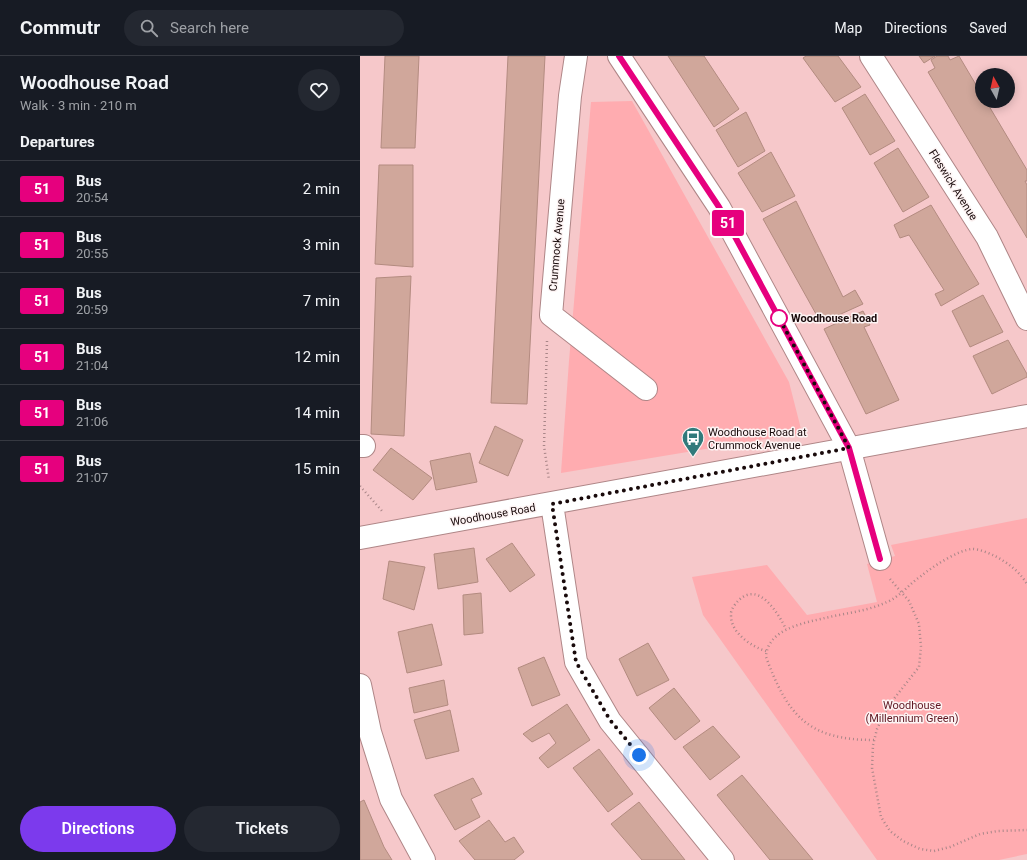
<!DOCTYPE html>
<meta charset="utf-8">
<style>
body{margin:0;font-family:Roboto,sans-serif;background:#242831;color:#f1f3f6;height:100vh;display:flex;flex-direction:column;font-size:15px;white-space:nowrap}
*{box-sizing:border-box;margin:0}
p{font-size:13px;color:#9ea1a6}
.icon{flex:none;width:22px;height:22px;fill:none;stroke:currentColor;stroke-width:2;stroke-linecap:round;stroke-linejoin:round}
.map{position:relative;flex:1;overflow:hidden}
.drawer{display:flex;flex-direction:column;background:#171b24;width:360px}
.drawer>*{flex:none}
.badge{padding:0 8px;border-radius:3px;font-size:14px;line-height:26px}
.needle{width:26px;rotate:352deg}
.buttons{position:absolute;left:615px;top:12px;display:grid;gap:8px}
.buttons a{display:grid;place-items:center;width:40px;height:40px;border-radius:50%;background:#171b24;box-shadow:0 2px 10px #0003;font-size:20px}
.you{position:absolute;width:20px;height:20px;margin:-10px;border:3px solid #fff;border-radius:50%;background:#1a73e8;box-shadow:0 0 0 6px #1a73e833}
.map>.badge{position:absolute;translate:-50% -50%;box-shadow:0 0 0 2px #fff}
h2{padding:0 20px;font-size:15px;line-height:36px}
.round{display:grid;place-items:center;flex:none;width:42px;height:42px;border-radius:21px;background:#242831}
.overview{display:flex;align-items:center;justify-content:space-between;height:68px;padding:0 20px}
h1{font-size:19px;font-weight:600;line-height:30px}
.primary-button{display:flex;gap:8px;margin-top:auto;padding:8px 20px}
.primary-button a{flex:1;height:46px;border-radius:24px;background:#7c3aed;color:#fff;font-size:16px;font-weight:600;line-height:46px;text-align:center}
.primary-button a+a{background:#242831;color:#f1f3f6}
ul{padding:0;list-style:none}
li{display:flex;align-items:center;gap:12px;height:56px;padding:0 20px;border-top:1px solid #363941}
li div{flex:1}
li b{display:block;font-size:15px}
li em{font-style:normal}
li .badge{min-width:44px;font-weight:700;text-align:center}
header{display:flex;align-items:center;gap:24px;box-sizing:border-box;height:56px;padding:0 20px;background:#171b24;border-bottom:1px solid #363941}
header strong{font-size:19px}
nav{display:flex;gap:22px;margin-inline-start:auto;font-size:14px}
.search{width:280px;height:36px;background:#242831;display:flex;align-items:center;gap:10px;box-sizing:border-box;padding:0 14px;border-radius:22px;color:#9ea1a6;font-size:15px}
main{display:flex;flex:1;min-height:0}
.map>svg:first-child{display:block}
.green{fill:#ffacb0}
.building{fill:#d0a79b;stroke:#b38b80}
.lines{fill:none;stroke-linecap:round;stroke-linejoin:round}
.street-casing{stroke:#af8687;stroke-width:24}
.path{stroke:#a98688;stroke-width:2.5;stroke-dasharray:1 3;stroke-linecap:butt}
.street{stroke:#fff;stroke-width:22}
.line-casing{stroke:#fff;stroke-width:9}
.line{stroke:#e6007e;stroke-width:6}
.walk{stroke:#190a0b;stroke-width:4;stroke-dasharray:0 7.2}
.stop-dot{fill:#fff;stroke:#e6007e;stroke-width:2}
.labels{text-anchor:middle;dominant-baseline:central;stroke-width:3;stroke-linejoin:round;paint-order:stroke}
.street-label{font-size:11px;fill:#190a0b;stroke:#fdf4f4}
.stop-label{font-size:11px;font-weight:bold;fill:#190a0b;stroke:#fdf4f4;text-anchor:start}
.poi-label{font-size:11px;fill:#190a0b;stroke:#fdf4f4;text-anchor:start}
.park-label{font-size:11px;fill:#601823;stroke:#fdf4f4}
</style>
<header>
<strong>Commutr</strong>
<div class="search"><svg class="icon" aria-label="search" viewBox="0 0 24 24"><circle cx="10" cy="10" r="6"/><path d="M15 15l6 6"/></svg>Search here</div>
<nav><a>Map</a><a>Directions</a><a>Saved</a></nav>
</header>
<main>
<section class="drawer">
<div class="overview"><div><h1>Woodhouse Road</h1><p>Walk · 3 min · 210 m</p></div><a class="round"><svg class="icon" aria-label="heart" viewBox="0 0 24 24"><path d="M12 20l-8-8c-3-5 5-10 8-4 3-6 11-1 8 4z"/></svg></a></div>
<h2>Departures</h2>
<ul>
<li><span class="badge" style="background:#e6007e;color:#fff">51</span><div><b>Bus</b><p>20:54</p></div><em>2 min</em></li>
<li><span class="badge" style="background:#e6007e;color:#fff">51</span><div><b>Bus</b><p>20:55</p></div><em>3 min</em></li>
<li><span class="badge" style="background:#e6007e;color:#fff">51</span><div><b>Bus</b><p>20:59</p></div><em>7 min</em></li>
<li><span class="badge" style="background:#e6007e;color:#fff">51</span><div><b>Bus</b><p>21:04</p></div><em>12 min</em></li>
<li><span class="badge" style="background:#e6007e;color:#fff">51</span><div><b>Bus</b><p>21:06</p></div><em>14 min</em></li>
<li><span class="badge" style="background:#e6007e;color:#fff">51</span><div><b>Bus</b><p>21:07</p></div><em>15 min</em></li>
</ul>
<div class="primary-button"><a>Directions</a><a>Tickets</a></div>
</section>
<div class="map">
<svg width="667" height="804" viewBox="0 0 667 804">
<rect width="100%" height="100%" fill="#f6c8ca"/>
<!-- green -->
<path class="green" d="M272,45L429,326L442,377L201,417L209,305L231,46Z
M667,462V798L639,804H517L343,559L332,521L407,509L447,559L517,546L507,508L535,500L531,489Z"/>
<!-- building -->
<path class="building" d="M25,0H59L55,92H21Z
M148,0H185L167,348L131,347Z
M308,0H344L379,53L354,71Z
M446,0H478L501,31L475,46L443,2Z
M559,0H575L564,7Z
M577,0H588L590,4L599,0L622,39V45H626L667,114V125H665L667,129V182L568,16L575,12L571,4Z
M505,38L535,85L510,99L482,52Z
M386,56L405,95L378,111L356,74Z
M538,92L569,141L543,156L514,107Z
M411,96L435,140L402,156L378,117Z
M19,109H53V211L15,208Z
M436,145L483,241L495,234L503,248L461,267L403,163Z
M571,149L619,228L581,250L575,238L584,234L549,179L540,182L534,169Z
M51,220L44,380L11,378L16,222Z
M623,239L643,276L610,291L592,255Z
M503,255L510,269L504,271L539,344L506,358L464,273Z
M648,284L667,318V321L632,338L613,300Z
M135,370L163,384L148,420L119,407Z
M31,392L72,422L53,444L13,414Z
M110,397L117,426L76,434L70,405Z
M152,487L175,519L150,536L126,503Z
M114,492L118,526L78,533L74,498Z
M29,505L65,511L54,554L23,543Z
M121,537L123,577L104,579L103,539Z
M72,568L82,609L47,617L38,576Z
M288,587L309,624L277,640L259,603Z
M184,601L200,639L172,650L158,612Z
M84,624L88,649L54,657L49,632Z
M314,632L340,665L315,684L289,652Z
M207,648L230,684L188,712L179,702L196,687L189,677L172,686L163,678Z
M90,654L99,695L66,703L54,664Z
M353,670L380,701L350,724L323,691Z
M239,693L273,738L248,756L213,712Z
M382,719L453,804H410L357,739Z
M113,722L122,738L111,743L120,761L95,774L74,739Z
M4,744L24,791L32,804H0V746Z
M279,746L325,804H282L251,768Z
M129,764L145,786L154,781L164,796L154,804H115L99,785Z"/>
<g class="lines">
<!-- street casing -->
<g class="street-casing">
<path id="street" d="M216,0L210,40L191,259L286,333
M259,0L359,151L489,392L520,503
M511,0L627,181L667,263
M0,390H4
M192,448L216,606L250,665L363,804
M0,482L667,360
M0,629L10,676L31,743L64,804"/>
</g>
<!-- path -->
<path class="path" d="M187,285L184,390L189,424
M0,430L22,455
M530,523L549,545L559,568L561,591L559,611L529,649L517,673L513,689L512,712L521,761L530,775L543,785L560,793L574,795L590,791L620,778L638,775L667,774
M406,595C392,591 371,577 371,560C370,554 375,548 379,544C399,525 418,557 426,573
M514,684C448,684 428,660 406,601C407,573 444,567 465,562C486,557 508,555 527,546C541,540 549,528 561,520C572,511 598,494 612,493C620,493 628,497 635,500C648,507 659,515 667,528"/>
<!-- street -->
<use href="#street" class="street"/>
</g>
<g class="lines">
<!-- line casing -->
<g class="line-casing">
<path id="line" d="M259,0L359,151L489,392L520,503"/>
</g>
<!-- line -->
<use href="#line" class="line"/>
<!-- walk -->
<path class="walk" d="M279,699L250,664L216,606L192,448L489,392L417,258L419,262"/>
</g>
<!-- icons -->
<defs>
<g id="bus-pin" transform="scale(1.15)"><path d="M0 17L-7.5 6A9.5 9.5 0 1 1 7.5 6Z" fill="#317a7b" stroke="#fdf4f4"/><path d="M-5-6H5V4H4V6H2V4H-2V6H-4V4H-5ZM-3.5-4V0h7V-4ZM-3.5 1.2v1.5H-2V1.2ZM2 1.2v1.5H3.5V1.2Z" fill="#fff"/></g>
</defs>
<g fill-rule="evenodd">
<use href="#bus-pin" x="333" y="382"/>
</g>
<!-- markers -->
<circle class="stop-dot" cx="419" cy="262" r="8"/>
<g class="labels">
<!-- street labels -->
<g class="street-label">
<text transform="translate(593 129) rotate(58)">Fleswick Avenue</text>
<text transform="translate(197 189) rotate(-85)">Crummock Avenue</text>
<text transform="translate(133 459) rotate(-10)">Woodhouse Road</text>
</g>
<!-- stop labels -->
<g class="stop-label">
<text x="431" y="262">Woodhouse Road</text>
</g>
<!-- poi labels -->
<g class="poi-label">
<text x="348" y="376">Woodhouse Road at<tspan x="348" dy="13">Crummock Avenue</tspan></text>
</g>
<!-- park labels -->
<g class="park-label">
<text x="552" y="649">Woodhouse<tspan x="552" dy="13">(Millennium Green)</tspan></text>
</g>
</g>
</svg>
<div class="buttons">
<a><svg class="needle" viewBox="-14 -14 28 28"><path d="M0-13l5 13h-10z" fill="#e53935"/><path d="M0 13l5-13h-10z" fill="#9ea1a6"/></svg></a>
</div>
<div class="you" style="left:279px;top:699px"></div>
<b class="badge" style="left:368px;top:167px;background:#e6007e;color:#fff">51</b>
</div>
</main>
